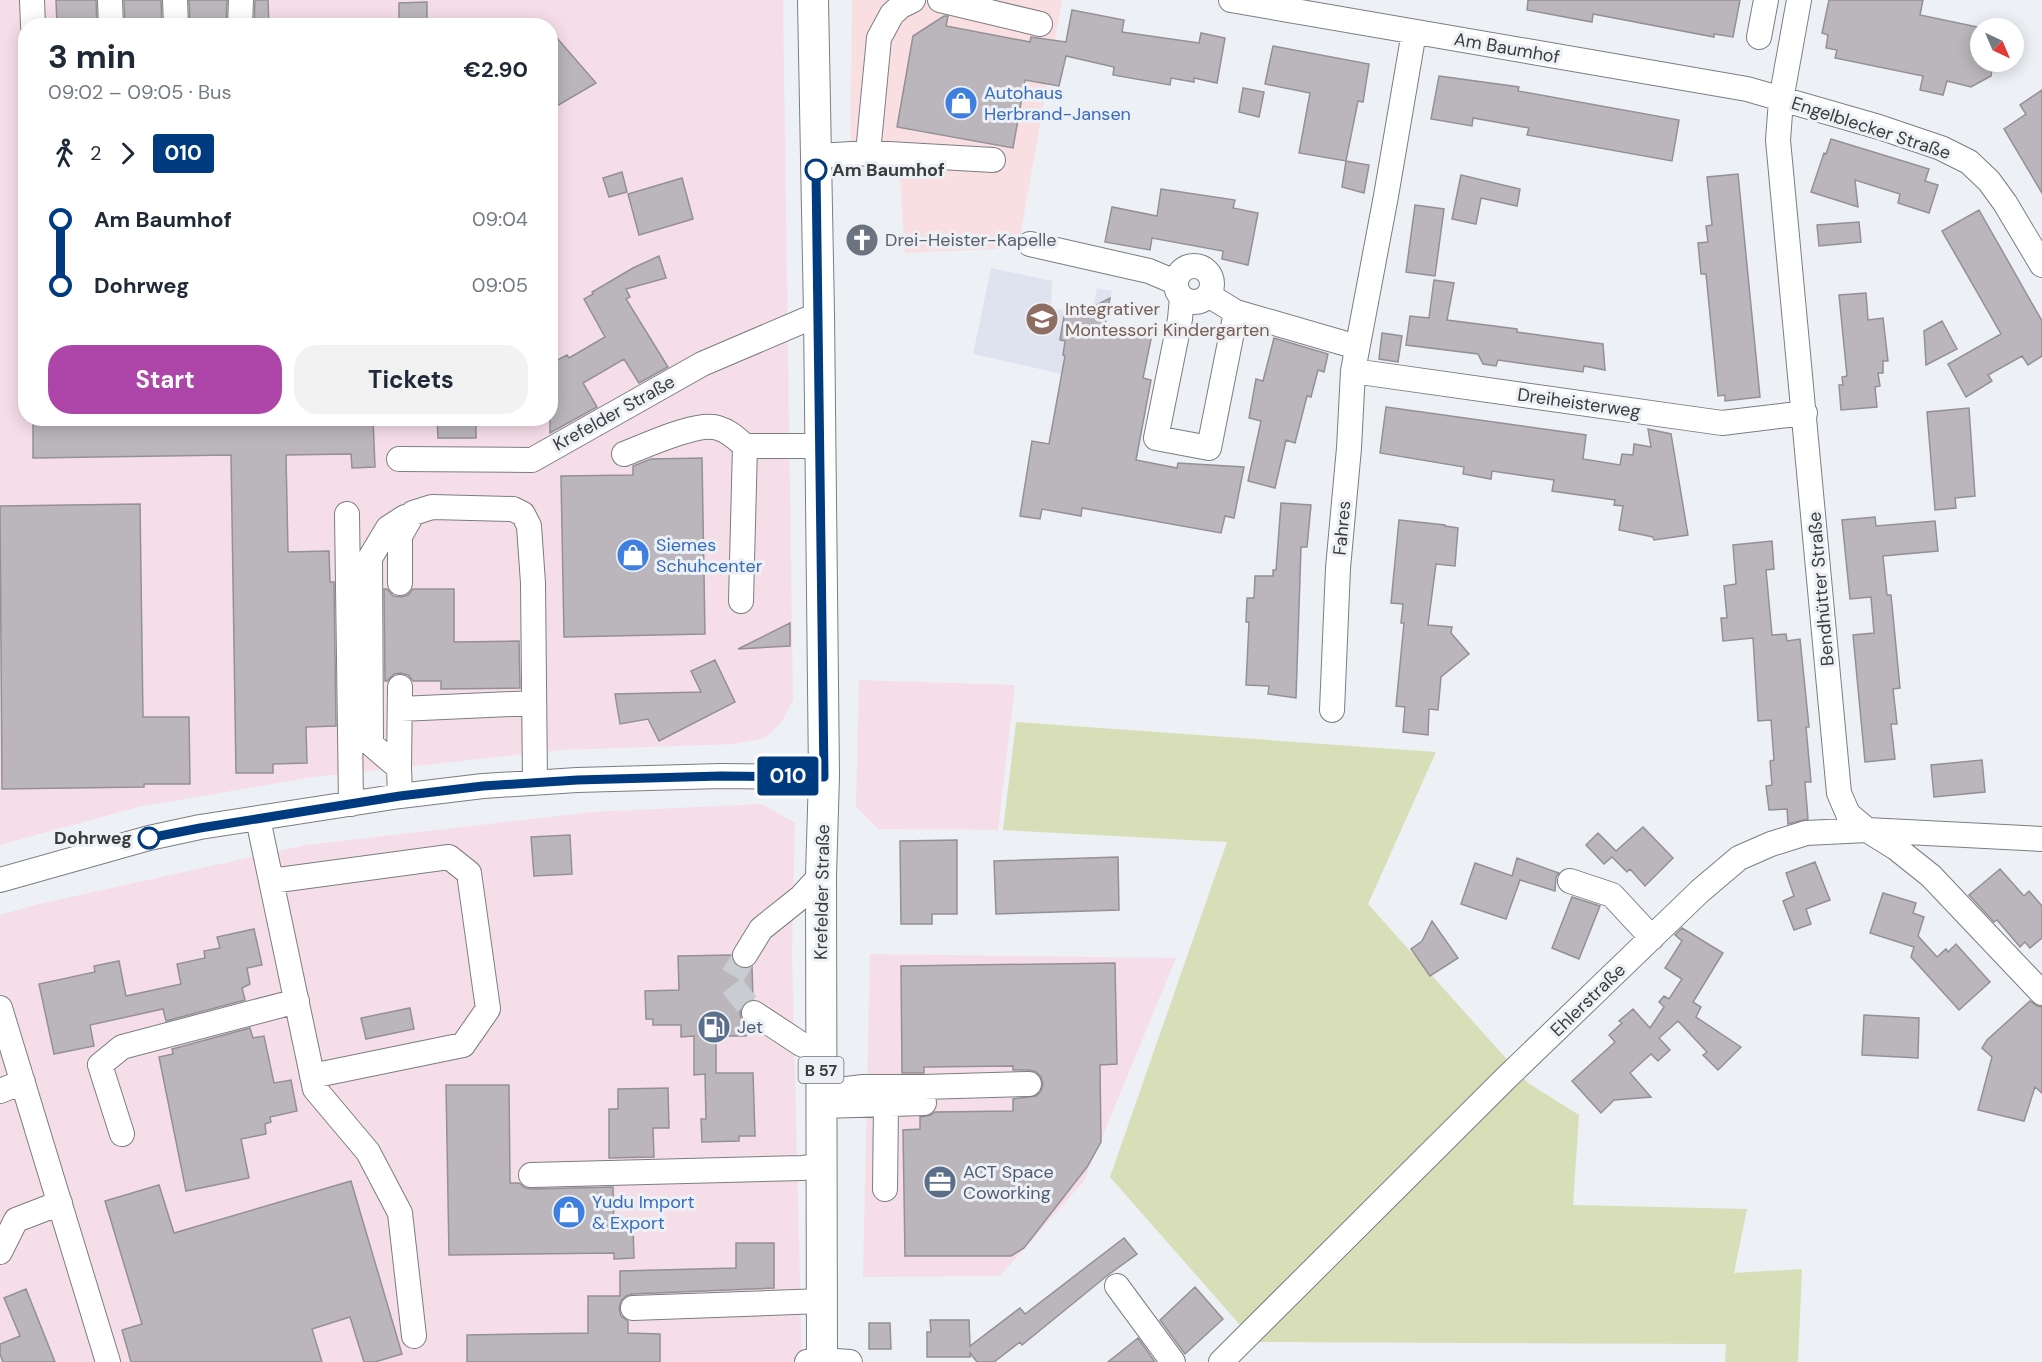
<!DOCTYPE html>
<meta charset="utf-8">
<style>
body{margin:0;font-family:"DM Sans",sans-serif;background:#f2f2f3;color:#1f2937;height:100vh;display:flex;flex-direction:column;font-size:22px;white-space:nowrap}
*{box-sizing:border-box;margin:0}
p{font-size:20px;color:#747a83}
.icon{flex:none;width:33px;height:33px;fill:none;stroke:currentColor;stroke-width:2;stroke-linecap:round;stroke-linejoin:round}
.map{position:relative;flex:1;overflow:hidden}
.panel{position:absolute;left:18px;top:18px;width:540px;height:408px;display:flex;flex-direction:column;background:#fff;border-radius:24px;box-shadow:0 3px 15px #0003}
.panel>*{flex:none}
.badge{padding:0 12px;border-radius:4px;font-size:21px;line-height:39px}
.needle{width:39px;rotate:136deg}
.controls{position:absolute;left:1970px;top:18px;display:grid;gap:12px}
.controls a{display:grid;place-items:center;width:54px;height:54px;border-radius:50%;background:#fff;box-shadow:0 3px 15px #0003;font-size:30px}
.map>.badge{position:absolute;translate:-50% -50%;box-shadow:0 0 0 3px #fff}
.legs{display:flex;align-items:center;gap:9px;height:66px;padding:0 30px;font-size:20px}
.legs p{margin-inline-start:auto}
.head{display:flex;align-items:center;justify-content:space-between;height:102px;padding:0 30px}
h1{font-size:33px;font-weight:700;line-height:45px}
.action{display:flex;gap:12px;margin-top:auto;padding:12px 30px}
.action a{flex:1;height:69px;border-radius:24px;background:#ae45a8;color:#fff;font-size:24px;font-weight:700;line-height:69px;text-align:center}
.action a+a{background:#f2f2f3;color:#1f2937}
ul{padding:0 30px;list-style:none}
li{display:flex;align-items:center;gap:21px;height:66px;font-size:22px}
li i{display:grid;place-items:center;width:9px;height:100%;margin:0 8px;background:currentColor}
li i::after{content:'';width:15px;height:15px;margin:-8px;border:4px solid;border-radius:50%;background:#fff}
li p{margin-inline-start:auto}
li:first-child i{background:linear-gradient(#0000 50%,currentColor 0)}
li:last-child i{background:linear-gradient(currentColor 50%,#0000 0)}
.map>svg:first-child{display:block}
.commercial{fill:#f9dee2}
.industrial{fill:#f6dee9;fill-rule:evenodd}
.built{fill:#dee3ef}
.green{fill:#d8deb8}
.building{fill:#bab6bb;stroke:#949095;stroke-width:1.5}
.lines{fill:none;stroke-linecap:round;stroke-linejoin:round}
.minor-tunnel{stroke:#c9ccd0;stroke-width:24;stroke-dasharray:24 12;stroke-linecap:butt}
.minor-casing{stroke:#7b7d81;stroke-width:26}
.major-casing{stroke:#7b7d81;stroke-width:32}
.minor{stroke:#fff;stroke-width:24}
.major{stroke:#fff;stroke-width:30}
.line-1-casing{stroke:#fff;stroke-width:14}
.line-1{stroke:#003b80;stroke-width:9}
.stop-1-dot{fill:#fff;stroke:#003b80;stroke-width:3}
.labels{text-anchor:middle;dominant-baseline:central;stroke-width:6;stroke-linejoin:round;paint-order:stroke}
.shield{fill:#edf0f5;stroke:#707275;stroke-width:1.5}
.shield-label{font-size:16px;font-weight:bold;fill:#3b3c3e}
.street-label{font-size:18px;fill:#3b3c3e;stroke:#edf0f5}
.shop-label{font-size:18px;fill:#366cbe;stroke:#edf0f5;text-anchor:start}
.stop-label{font-size:18px;font-weight:bold;fill:#3b3c3e;stroke:#edf0f5;text-anchor:start}
.worship-label{font-size:18px;fill:#5b616d;stroke:#edf0f5;text-anchor:start}
.education-label{font-size:18px;fill:#785e54;stroke:#edf0f5;text-anchor:start}
.service-label{font-size:18px;fill:#4e5e75;stroke:#edf0f5;text-anchor:start}
</style>
<div class="map">
<svg width="2042" height="1362" viewBox="0 0 2042 1362">
<rect width="100%" height="100%" fill="#edf0f5"/>
<!-- commercial -->
<path class="commercial" d="M852,0H1062L1018,248L905,253L900,176H850Z"/>
<!-- industrial -->
<path class="industrial" d="M0,0H783L793,700L781,723L765,738L734,744L563,750L313,777L138,807L0,845ZM26,26H550V418H26Z
M859,680L1015,685L998,830L878,829L856,807Z
M761,804L795,823L792,953L802,1362H0V915L39,904L306,845L593,812Z
M870,954L1176,958L1084,1181L1000,1276L863,1277Z"/>
<!-- built -->
<path class="built" d="M991,268L1052,281L1051,308L1065,311L1084,314L1086,310L1093,308L1097,288L1112,291L1103,324L1152,334L1143,378L1074,366L1071,376L973,354Z"/>
<!-- green -->
<path class="green" d="M1016,722L1436,752L1368,904L1528,1083L1579,1115L1573,1205L1747,1209L1734,1273L1802,1269L1798,1362H1725L1726,1344L1255,1342L1110,1177L1227,842L1003,830Z"/>
<!-- building -->
<path class="building" d="M56,0H96L97,26H57Z
M124,0H161L162,26H125Z
M189,0H227L226,26H190Z
M255,0H268L269,26H254Z
M1528,0H1740L1733,37L1714,34V37L1593,14L1592,22L1527,10Z
M1829,0H1923L1920,15L1982,28H1980V62H1993L1991,76L1971,87L1947,81L1943,95L1920,90L1923,76L1835,58L1837,50L1826,48L1828,35L1822,33Z
M427,2V26H399V3Z
M1072,10L1124,20L1122,32L1199,43L1201,33L1225,38L1217,83L1194,78V82L1171,78L1170,85L1113,75L1114,67L1066,56L1059,86L1025,80L1013,148L897,127L913,36L944,16H948L946,26L1030,42L1031,37L1066,42Z
M550,30L596,83L550,110Z
M1273,46L1369,64L1363,102L1358,101L1346,161L1299,153L1310,93L1265,84Z
M1439,76L1519,87L1518,91L1679,120L1672,161L1527,135L1529,128L1473,118L1472,126L1431,119Z
M1243,88L1264,92L1259,117L1239,112Z
M2042,90V193L2004,129L2026,114L2020,105Z
M1831,139L1929,169L1925,181L1938,185L1929,213L1898,203L1900,194L1855,180L1858,207L1811,192L1824,153L1826,154Z
M1346,161L1369,165L1364,193L1342,187Z
M622,172L627,192L609,197L603,178Z
M1738,174L1760,397L1725,401V395L1718,396L1706,274H1701L1698,243L1708,242L1706,226L1712,225L1707,177Z
M1461,175L1520,189L1517,206L1481,198L1476,224L1452,219Z
M682,178L693,219L639,235L628,194Z
M1161,189L1235,200L1233,208L1258,213L1248,265L1222,259L1223,251L1152,238L1150,250L1105,242L1112,207L1157,216Z
M1415,205L1444,209L1435,276L1406,272Z
M1979,210L2042,321V356L2028,365L2022,356L1988,375L1992,381L1966,397L1948,364L2001,334L1942,231Z
M1859,222L1861,242L1819,246L1817,225Z
M659,256L666,278L626,289L630,297L626,299L668,367L639,383L624,359L583,383L597,407L550,433V364L567,355L569,358L605,337L584,299L593,294L592,292L633,268Z
M1434,280L1454,283L1447,320L1517,329V332L1603,344L1605,370L1584,366L1583,372L1498,360L1496,366L1483,364L1478,354L1406,345L1410,316L1429,318Z
M1866,293L1868,320L1883,318L1888,361H1883V373H1878L1880,386L1875,387L1877,407L1841,410L1839,385H1843L1842,377L1847,376L1839,295Z
M1110,298L1105,325L1152,334L1143,378L1151,380L1136,460L1177,468L1178,463L1244,467L1234,518L1225,516L1221,533L1082,508L1081,516L1042,509L1040,519L1020,516L1032,441L1049,444L1065,356L1063,355L1065,341L1060,340L1065,311L1079,314Z
M1942,321L1957,349L1926,365L1924,331Z
M1382,333L1402,336L1398,362L1379,359Z
M1274,338L1328,354L1324,372L1318,370L1311,397L1307,396L1295,443L1286,440L1275,488L1248,481L1261,421L1249,418L1256,379L1263,381Z
M1386,407L1586,435L1583,459L1620,465L1622,454L1633,455L1634,444L1651,447L1648,429L1671,434L1688,535L1654,540L1653,537L1619,530L1623,506L1614,505L1615,500L1552,491L1554,480L1492,471L1491,479L1463,474L1464,467L1380,453Z
M1969,408L1975,496L1955,498L1956,508L1935,510L1927,412Z
M33,418H373L375,467L352,468L351,454L286,455L288,552L329,551L330,582H334L336,726L306,727L307,763L273,764V773H236L231,455L33,458Z
M437,418H476V438H438Z
M702,458L705,634L564,637L561,476L633,475V466L651,459Z
M1281,503L1311,505L1307,547H1301L1296,698L1268,694L1269,686L1246,685L1249,622H1246L1247,598H1254L1255,576H1273V570H1276Z
M140,504L143,717H189L190,784H144V787L2,789L0,506Z
M1875,517L1876,526L1935,521L1938,551L1883,556L1887,595H1891L1900,688L1893,689L1897,724H1891L1895,759L1865,762L1853,635L1874,633L1871,597L1850,599L1842,520Z
M1399,520L1445,525V526L1458,528L1455,566L1436,564L1428,625L1452,627L1451,633L1469,654L1441,677L1438,710L1429,709L1428,735L1403,732L1405,707L1396,706L1404,623H1401L1403,604L1391,603Z
M1772,541L1774,569L1766,570L1772,635L1786,634L1787,641L1800,639L1809,727H1806L1811,782H1805L1808,819L1788,824L1787,809L1769,810L1766,786L1772,785L1770,761L1774,760L1771,720L1758,721L1753,638L1723,641L1721,618H1727L1724,586L1736,584L1733,545Z
M384,589H387L393,596L401,597L408,595L413,589H454V642L519,641L520,688L441,689V681H413L408,675L401,673L394,674L387,681H385Z
M790,623V646L738,649Z
M715,660L735,702L659,741L648,719L620,724L615,694L701,692L691,671Z
M1982,760L1985,792L1934,797L1931,765Z
M1643,827L1673,858L1645,886L1630,869L1627,872L1612,857L1604,864L1586,845L1598,833L1616,851Z
M570,835L572,874L534,876L531,837Z
M957,840V914H932V924H901L900,841Z
M1118,857L1119,910L996,914L994,861Z
M1517,858L1559,873L1556,877L1555,891L1520,880L1506,919L1461,904L1475,863L1512,876Z
M1815,862L1830,900L1806,909L1811,924L1794,930L1783,901L1794,896L1786,873Z
M2000,869L2024,896L2029,891L2042,906V938L2030,948L2025,942L2020,947L1997,920L1994,922L1969,895Z
M1883,893L1916,903L1913,913L1924,917L1918,936L1937,957L1946,949L1948,952L1956,944L1990,982L1959,1010L1911,957L1914,947L1870,933Z
M1572,897L1600,906L1579,959L1552,948Z
M1432,921L1458,958L1430,976L1411,949L1422,941Z
M1682,928L1723,953L1693,1002L1701,1007L1696,1017L1741,1047L1718,1070L1703,1055L1707,1052L1678,1021L1659,1038L1670,1050L1658,1061L1651,1054L1630,1073L1651,1097L1614,1100L1601,1113L1572,1081L1615,1042L1609,1035L1622,1023L1619,1021L1633,1009L1650,1028L1664,1007L1659,1002L1664,996L1669,999L1682,979L1665,968L1682,941L1675,935Z
M254,929L262,965L247,968L250,984L242,988L245,1000L166,1021L163,1009L90,1025L94,1046L54,1054L39,984L95,972L94,966L119,961L126,996L181,984L177,964L205,958L204,951L220,948L217,937Z
M731,955L733,962L738,967L745,969L752,967L753,999L747,1001L742,1005L740,1012L741,1019L746,1025V1036H716V1073H753L755,1136H739V1141L702,1142L701,1119H706L705,1074L694,1075V1036L681,1037V1025H653V1019H646L645,991L679,990L678,956Z
M1115,963L1117,1064L1100,1065L1101,1142L1087,1167L1024,1248L1011,1256H905L903,1130L920,1129V1117L931,1115L935,1112L1013,1111V1099L1036,1096L1041,1091L1043,1084L1041,1077L1036,1072L1029,1070H1013V1066L924,1067V1073H902L901,966Z
M2030,1001L2037,1006L2042,1007V1093L2035,1087L2024,1121L1978,1110L1992,1057L1982,1048L1987,1040Z
M410,1008L414,1029L366,1039L361,1018Z
M1864,1015L1919,1018L1918,1058L1862,1055Z
M250,1028L253,1038L264,1036L274,1083L291,1080L297,1111L270,1117L271,1122L265,1124L266,1134L241,1139L249,1178L186,1191L159,1057L173,1054L172,1049Z
M446,1085H509L510,1183H519L525,1188L531,1189L613,1187L614,1227H633L634,1258L614,1259V1253L449,1255Z
M668,1088L669,1128H653L654,1157L609,1158V1109H618V1089Z
M351,1181L402,1354L375,1362H364L350,1317L312,1329L322,1362H131L122,1330L142,1324L105,1201L159,1185L174,1233Z
M1124,1238L1137,1254L1108,1275L1022,1345L1020,1342L994,1362H977L970,1353V1357H927V1332H931L930,1320H969L970,1346L1020,1308L1025,1314Z
M736,1243H774V1288L632,1294L626,1296L621,1301L619,1309L621,1316L628,1321V1333L660,1334V1362H467V1335L588,1333V1296H620V1271L736,1268Z
M1195,1287L1223,1319L1185,1354L1160,1320Z
M26,1289L55,1362H3L0,1354V1344L20,1336L4,1298Z
M869,1323H890L891,1349H869Z
M1138,1338L1155,1362H1108Z"/>
<g class="lines">
<!-- minor-tunnel -->
<path class="minor-tunnel" d="M745,955L729,982L754,1013"/>
<!-- minor casing -->
<g class="minor-casing">
<path id="minor" d="M32,0L33,26
M110,0L111,26
M175,0L176,26
M940,0L1040,24
M1231,0L1747,89L1879,127L1941,148L1969,162L1989,181L2005,203L2042,265
M1799,0L1781,100L1778,140L1839,793L1848,814L1867,830L1896,848L1931,876L2042,993
M240,26L241,0
M1759,37L1766,0
M868,153L879,38L892,14L901,6L913,0
M816,156L871,153L993,160
M1030,244L1149,271L1175,282
M1176 284a18 18 0 1 1 36 0a18 18 0 1 1-36 0Z
M1208,295L1236,312L1357,347
M1182,298L1180,319L1156,438L1209,448L1236,312
M1353,371L1722,423L1805,413
M624,454C645,446 698,421 718,428C729,431 737,439 745,446
M399,459L532,460L702,364L819,314
M347,514L351,804
M400,583V536L413,513L432,507L513,509L523,514L529,526L533,583L535,782
M741,601L745,446H821
M400,709L534,703
M1332,710L1338,568L1349,448L1353,371L1386,196L1414,32
M399,768L400,687
M400,796L399,768L371,744L370,558L388,528L405,517
M258,819L315,1089L368,1152L400,1213L414,1336
M0,880L149,838L200,827L400,796L483,786L577,780L721,776L824,777
M271,881L449,857L469,873L488,1009L463,1045L312,1076
M1570,881L1612,895L1652,938
M745,955L761,929L801,897L821,875
M0,1008L108,1362
M754,1013L801,1044L821,1052
M0,1091L23,1082
M821,1092L863,1087H923L1029,1084
M821,1106L924,1103
M122,1134L100,1065L122,1047L297,1001
M531,1175L802,1168L822,1166
M885,1189L886,1104
M0,1252L16,1220L60,1203
M1117,1286L1173,1362
M633,1308L822,1301
M807,1362L822,1360L850,1362
M1221,1362L1506,1078L1700,891L1739,858L1771,844L1806,833L1867,830L2042,839"/>
</g>
<!-- major casing -->
<g class="major-casing">
<path id="major" d="M813,0L819,314L824,777L821,875L822,1362"/>
</g>
<!-- minor -->
<use href="#minor" class="minor"/>
<!-- major -->
<use href="#major" class="major"/>
</g>
<g class="lines">
<!-- line-1 casing -->
<g class="line-1-casing">
<path id="line-1" d="M149,838L200,828L400,796L483,786L577,780L721,776L824,777L816,170"/>
</g>
<!-- line-1 -->
<use href="#line-1" class="line-1"/>
</g>
<!-- icons -->
<defs>
<g id="shop-disc" transform="scale(1.725)"><circle r="9.5" fill="#3f7fe0" stroke="#edf0f5"/><path d="M-5-2.5h2.3a2.7 3.5 0 0 1 5.4 0H5L5.5 6h-11ZM-1.5-2.5h3a1.5 2.3 0 0 0-3 0Z" fill="#fff"/></g>
<g id="church-disc" transform="scale(1.725)"><circle r="9.5" fill="#6b7280" stroke="#edf0f5"/><path d="M-1.2-6h2.4v3.5h3.3v2.4h-3.3V6h-2.4V-.1h-3.3v-2.4h3.3Z" fill="#fff"/></g>
<g id="school-disc" transform="scale(1.725)"><circle r="9.5" fill="#8d6e63" stroke="#edf0f5"/><path d="M0-5L7-2L0 1L-7-2ZM-4 1L0 2.5L4 1V4Q0 6-4 4Z" fill="#fff"/></g>
<g id="fuel-disc" transform="scale(1.725)"><circle r="9.5" fill="#5c6f8a" stroke="#edf0f5"/><path d="M-5.5-6h7V0h2V4h1.3V-2.5L3-4.5l.8-.8L6-3V5H2.5V1h-1V6h-7ZM-4.2-4.7v3.2H.2V-4.7Z" fill="#fff"/></g>
<g id="office-disc" transform="scale(1.725)"><circle r="9.5" fill="#5c6f8a" stroke="#edf0f5"/><path d="M-6-3h4V-5.5h4V-3h4V5H-6ZM-1-4.5V-3h2v-1.5ZM-6 0V1H6V0Z" fill="#fff"/></g>
</defs>
<g fill-rule="evenodd">
<use href="#shop-disc" x="961" y="103"/>
<use href="#church-disc" x="862" y="240"/>
<use href="#school-disc" x="1042" y="319"/>
<use href="#shop-disc" x="633" y="555"/>
<use href="#fuel-disc" x="714" y="1027"/>
<use href="#office-disc" x="940" y="1182"/>
<use href="#shop-disc" x="569" y="1212"/>
</g>
<!-- markers -->
<g class="stop-1-dot">
<circle cx="816" cy="170" r="10"/>
<circle cx="149" cy="838" r="10"/>
</g>
<g class="labels">
<!-- shield labels -->
<rect class="shield" x="798.5" y="1057" width="45" height="26" rx="4.5"/>
<g class="shield-label">
<text x="821" y="1070">B 57</text>
</g>
<!-- street labels -->
<g class="street-label">
<text transform="translate(1507 48) rotate(10)">Am Baumhof</text>
<text transform="translate(1871 128) rotate(18)">Engelblecker Straße</text>
<text transform="translate(1579 403) rotate(8)">Dreiheisterweg</text>
<text transform="translate(614 413) rotate(-29)">Krefelder Straße</text>
<text transform="translate(1342 528) rotate(-85)">Fahres</text>
<text transform="translate(1821 589) rotate(-95)">Bendhütter Straße</text>
<text transform="translate(822 892) rotate(-89)">Krefelder Straße</text>
<text transform="translate(1588 1000) rotate(-44)">Ehlerstraße</text>
</g>
<!-- shop labels -->
<g class="shop-label">
<text x="984" y="93">Autohaus<tspan x="984" dy="21">Herbrand-Jansen</tspan></text>
<text x="656" y="545">Siemes<tspan x="656" dy="21">Schuhcenter</tspan></text>
<text x="592" y="1202">Yudu Import<tspan x="592" dy="21">&amp; Export</tspan></text>
</g>
<!-- stop labels -->
<g class="stop-label">
<text x="832" y="170">Am Baumhof</text>
<text x="132" y="838" text-anchor="end">Dohrweg</text>
</g>
<!-- worship labels -->
<g class="worship-label">
<text x="885" y="240">Drei-Heister-Kapelle</text>
</g>
<!-- education labels -->
<g class="education-label">
<text x="1065" y="309">Integrativer<tspan x="1065" dy="21">Montessori Kindergarten</tspan></text>
</g>
<!-- service labels -->
<g class="service-label">
<text x="737" y="1027">Jet</text>
<text x="963" y="1172">ACT Space<tspan x="963" dy="21">Coworking</tspan></text>
</g>
</g>
</svg>
<div class="controls">
<a><svg class="needle" viewBox="-14 -14 28 28"><path d="M0-13l5 13h-10z" fill="#e53935"/><path d="M0 13l5-13h-10z" fill="#747a83"/></svg></a>
</div>
<b class="badge" style="left:788px;top:776px;background:#003b80;color:#fff">010</b>
<section class="panel">
<div class="head"><div><h1>3 min</h1><p>09:02 – 09:05 · Bus</p></div><b>€2.90</b></div>
<div class="legs"><svg class="icon" aria-label="walk" viewBox="0 0 24 24"><circle cx="13" cy="4" r="2"/><path d="M13 8l-2 6 4 7M11 14l-3 7M7 12l3-4h3l4 4"/></svg>2<svg class="icon" aria-label="forward" viewBox="0 0 24 24"><path d="M9 5l7 7-7 7"/></svg><b class="badge" style="background:#003b80;color:#fff">010</b></div>
<ul>
<li><i style="color:#003b80"></i><b>Am Baumhof</b><p>09:04</p></li>
<li><i style="color:#003b80"></i><b>Dohrweg</b><p>09:05</p></li>
</ul>
<div class="action"><a>Start</a><a>Tickets</a></div>
</section>
</div>
